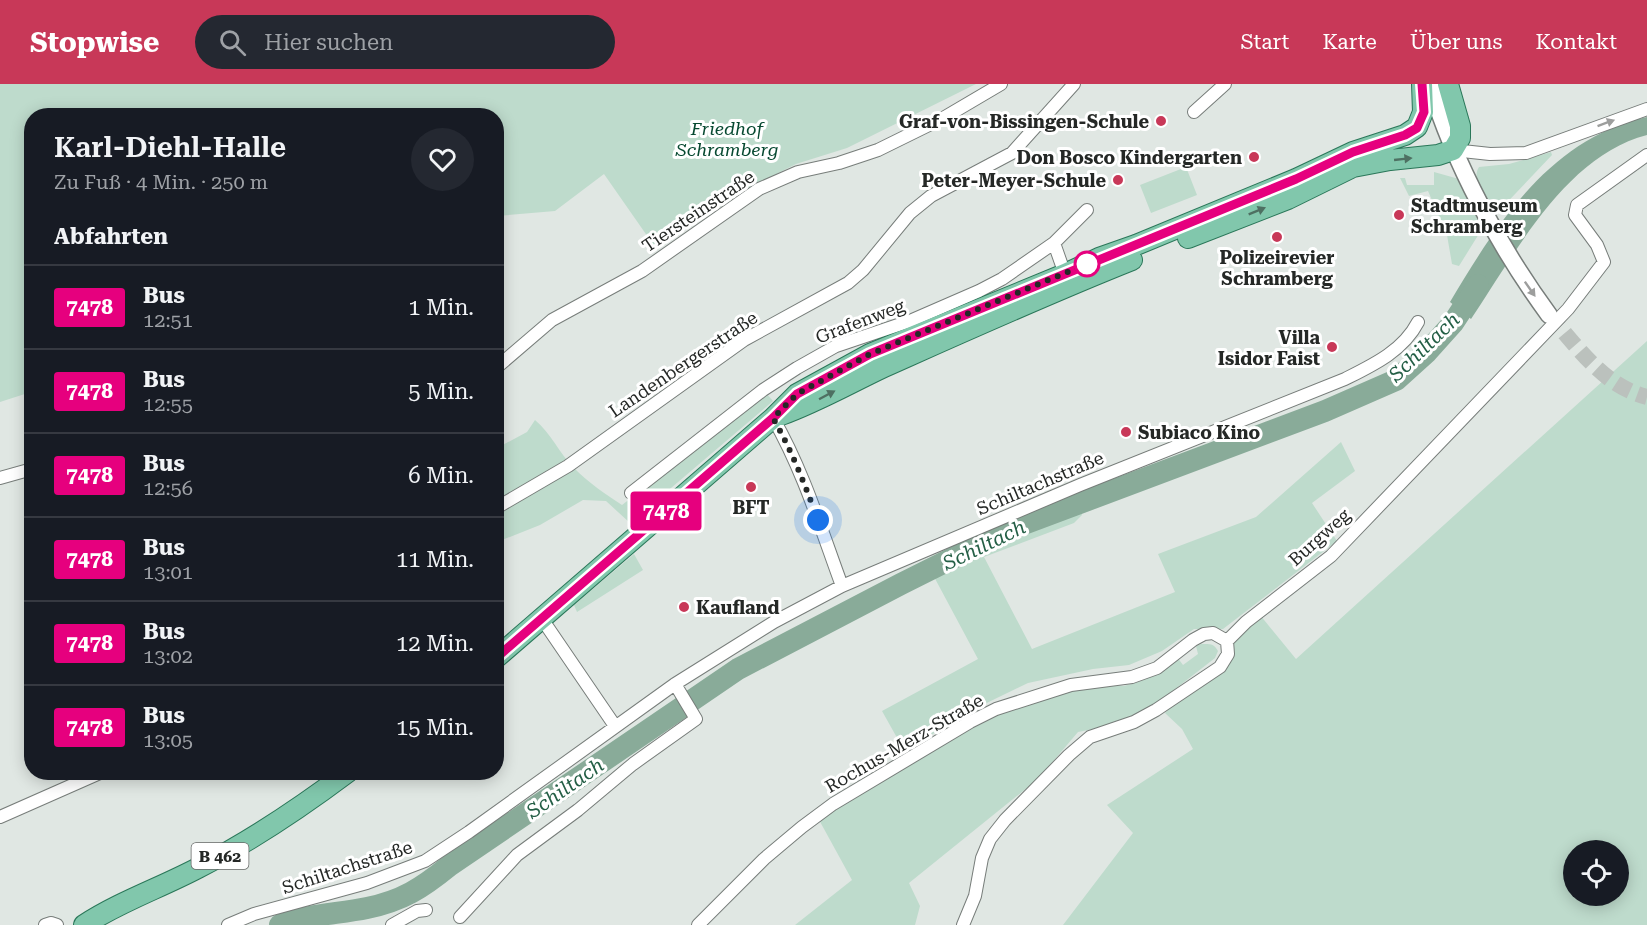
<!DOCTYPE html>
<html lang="de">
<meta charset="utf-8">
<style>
body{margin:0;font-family:"Roboto Serif",serif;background:#242831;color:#f1f3f6;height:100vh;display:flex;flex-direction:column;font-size:22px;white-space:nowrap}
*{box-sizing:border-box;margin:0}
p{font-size:20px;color:#9ea1a6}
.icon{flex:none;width:33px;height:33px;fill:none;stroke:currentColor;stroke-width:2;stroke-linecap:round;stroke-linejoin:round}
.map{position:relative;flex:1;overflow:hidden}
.details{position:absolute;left:24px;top:24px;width:480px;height:672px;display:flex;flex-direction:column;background:#171b24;border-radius:24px;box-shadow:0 3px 15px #0003}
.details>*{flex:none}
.badge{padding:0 12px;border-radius:4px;font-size:21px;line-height:39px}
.fabs{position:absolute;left:1563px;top:756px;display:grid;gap:12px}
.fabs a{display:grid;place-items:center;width:66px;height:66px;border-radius:50%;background:#171b24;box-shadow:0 3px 15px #0003;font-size:30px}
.you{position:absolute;width:30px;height:30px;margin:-15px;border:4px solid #fff;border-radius:50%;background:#1a73e8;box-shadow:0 0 0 9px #1a73e833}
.map>.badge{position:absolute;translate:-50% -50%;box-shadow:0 0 0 3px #fff}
h2{padding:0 30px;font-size:22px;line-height:54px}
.round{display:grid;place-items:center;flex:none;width:63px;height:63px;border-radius:32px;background:#242831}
.headline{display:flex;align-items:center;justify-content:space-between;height:102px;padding:0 30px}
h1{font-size:28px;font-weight:600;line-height:45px}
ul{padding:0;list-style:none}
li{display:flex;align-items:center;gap:18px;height:84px;padding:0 30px;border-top:2px solid #363941}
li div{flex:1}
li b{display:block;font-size:22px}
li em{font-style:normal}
li .badge{min-width:66px;font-weight:700;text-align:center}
header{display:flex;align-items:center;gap:36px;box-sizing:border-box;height:84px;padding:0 30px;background:#c83858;color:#fff}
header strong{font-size:28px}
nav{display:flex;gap:33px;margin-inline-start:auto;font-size:21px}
.search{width:420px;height:54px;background:#242831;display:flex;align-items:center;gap:15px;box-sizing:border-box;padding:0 21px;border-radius:33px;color:#9ea1a6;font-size:22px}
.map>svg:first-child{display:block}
.green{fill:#bedbcc;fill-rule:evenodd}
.water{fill:#89ab99}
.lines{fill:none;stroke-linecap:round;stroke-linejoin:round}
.river{stroke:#89ab99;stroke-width:22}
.secondary-tunnel{stroke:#bbc1bd;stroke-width:16;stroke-dasharray:16 8;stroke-linecap:butt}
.minor-casing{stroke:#777d7a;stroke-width:14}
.secondary-casing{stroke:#777d7a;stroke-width:19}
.primary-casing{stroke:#2a7759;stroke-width:22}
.minor{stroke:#fff;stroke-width:12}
.secondary{stroke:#fff;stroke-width:16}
.primary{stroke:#81c7ac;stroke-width:20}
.oneway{fill:#9d9e9d}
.oneway2{fill:#4e7062}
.line-casing{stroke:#fff;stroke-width:14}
.line{stroke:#e6007e;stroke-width:9}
.walk{stroke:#252826;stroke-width:6;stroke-dasharray:0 10.8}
.poi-dot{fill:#c83858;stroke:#fff;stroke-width:2}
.stop-dot{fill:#fff;stroke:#e6007e;stroke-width:3}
.labels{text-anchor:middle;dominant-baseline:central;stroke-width:6;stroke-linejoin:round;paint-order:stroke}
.shield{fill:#fff;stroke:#666867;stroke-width:1.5}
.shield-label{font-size:16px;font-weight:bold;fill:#252826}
.poi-label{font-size:18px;font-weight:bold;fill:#252826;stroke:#fff;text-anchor:end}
.park-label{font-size:18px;font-style:italic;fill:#074931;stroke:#fff}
.street-label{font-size:18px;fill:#252826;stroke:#fff}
.water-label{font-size:20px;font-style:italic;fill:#245f46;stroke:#fff}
</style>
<header>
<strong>Stopwise</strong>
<div class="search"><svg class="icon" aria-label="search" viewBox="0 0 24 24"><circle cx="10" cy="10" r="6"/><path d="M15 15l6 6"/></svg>Hier suchen</div>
<nav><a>Start</a><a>Karte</a><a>Über uns</a><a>Kontakt</a></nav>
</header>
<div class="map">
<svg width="1647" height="841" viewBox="0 0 1647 841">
<rect width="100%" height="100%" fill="#e0e7e3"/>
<!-- green -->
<path class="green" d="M0,0H976L847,64L796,80L717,120L657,166L604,90L555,127L497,132L496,32H32L31,308L0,318Z
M1551,68L1552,71L1496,130C1488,119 1470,96 1479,83L1509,80Z
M1186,83L1197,111L1151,129L1140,101Z
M1434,88L1459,95L1482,145L1459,182L1452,180L1447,151L1428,107L1409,112L1400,94H1405L1407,101H1434Z
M1647,257V841H1063L1133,749L1107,721L1193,665L1182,645L1165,629C1174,619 1184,610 1195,603C1220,589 1233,588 1234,554L1260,531L1296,575ZM1574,766H1618V812H1574Z
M766,309L773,317L630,439L606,417L583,416L540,441L497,458V364L527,348L535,336C551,349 559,369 574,384C588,398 605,410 622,421Z
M1341,358L1355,387L1312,419L1337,457L1223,545H1194L1162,567L1129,581L1093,585L1028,599L962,631L905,668L882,627L978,575L932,489L1017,449L1081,425L1082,431L1074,439L984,473L1032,565L1175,508L1158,470L1256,433Z
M634,470L643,486L577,528L574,521Z
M1201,560C1209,560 1214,559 1218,567L1215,574L1156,620L1123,639L1078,648L1038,695L909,799L920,822L915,841H795L852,796L818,734L968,642L1055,606L1103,601L1124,602L1138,598L1148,594L1177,573L1183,581L1198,570L1196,562Z"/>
<!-- water -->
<path class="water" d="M1647,33V51C1565,72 1515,170 1471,235L1450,218C1497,139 1551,54 1647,33Z"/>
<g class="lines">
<!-- river -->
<path class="river" d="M280,841C308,830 338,830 367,824C402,817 422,804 449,782L738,585L901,500L1013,444L1325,327L1396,296L1427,268L1453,239L1478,201"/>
<!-- secondary-tunnel -->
<path class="secondary-tunnel" d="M1549,231C1578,263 1603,302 1647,313"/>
<!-- minor casing -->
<g class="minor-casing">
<path id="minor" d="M1194,28L1225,0
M1453,66L1490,70L1526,69L1647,25
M1067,196L1054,159L1087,126
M496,284L552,236L642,187L759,105L798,88L839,79L878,66L945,33L1001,0
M773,334C803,386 821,445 842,502
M0,394L32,385
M631,409L763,306L797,284L836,262L910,237L979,207L1002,195L1054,159
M496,424L568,382L744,256L848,199L863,186L910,129L931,112L1012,69L1074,0
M542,535L615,642
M1227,557L1246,538L1331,472L1568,225L1604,178L1597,161L1575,131L1577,121L1647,71
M0,733L102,688
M460,833L517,771L578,726L633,680L696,635L675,600
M45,841L51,839L57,841
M228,841L254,830L367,799L425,777L469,748L675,600L774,538L842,502L1080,401L1345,295C1373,281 1403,267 1418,238
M392,841L417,827L426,826
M698,841L764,775L802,743L833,720L970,638L996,625L1071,601L1132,593L1157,584L1193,556L1204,550L1213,549L1227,557
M963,841L975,812L982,774L990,755L1005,736L1069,671L1090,653L1134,638L1156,626L1220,583L1228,570L1227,557"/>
</g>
<!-- secondary casing -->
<g class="secondary-casing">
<path id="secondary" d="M1430,0C1454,80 1500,164 1549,231"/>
</g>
<!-- primary casing -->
<g class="primary-casing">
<path id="primary" d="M1188,154L1288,115L1353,83L1390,76L1438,71L1453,66L1460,54V42L1448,0
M781,331C817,318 850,299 884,283C967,246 1049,209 1132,176
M496,574L773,334L797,310L870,270L1065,190L1099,174L1136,161L1296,95L1353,68L1405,51L1417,43L1423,28L1422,0
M84,841C119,818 160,804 198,784C251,757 300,724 348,688"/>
</g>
<!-- minor -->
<use href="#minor" class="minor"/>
<!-- secondary -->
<use href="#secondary" class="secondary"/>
<!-- primary -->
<use href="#primary" class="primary"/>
</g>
<!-- one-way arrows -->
<defs><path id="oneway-solid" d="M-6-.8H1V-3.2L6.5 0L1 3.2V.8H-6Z" transform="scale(1.5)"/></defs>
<g class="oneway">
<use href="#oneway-solid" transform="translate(1606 39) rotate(-20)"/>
<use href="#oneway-solid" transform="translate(1530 205) rotate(55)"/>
</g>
<g class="oneway2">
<use href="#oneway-solid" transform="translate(1403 75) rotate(-6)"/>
<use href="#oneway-solid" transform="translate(1257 127) rotate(-22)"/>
<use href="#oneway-solid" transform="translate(827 311) rotate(-28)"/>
</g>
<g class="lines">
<!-- line casing -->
<g class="line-casing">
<path id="line" d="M496,574L773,334L797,310L870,270L1296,95L1353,68L1405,51L1417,44L1424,28L1422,0"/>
</g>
<!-- line -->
<use href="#line" class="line"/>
<!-- walk -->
<path class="walk" d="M818,436C805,401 792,367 773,334L797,310L870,270L1087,180"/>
</g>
<!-- markers -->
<g class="poi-dot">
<circle cx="1161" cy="37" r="6"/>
<circle cx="1254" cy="73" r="6"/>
<circle cx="1118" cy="96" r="6"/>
<circle cx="1399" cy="131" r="6"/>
<circle cx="1277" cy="153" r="6"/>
<circle cx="1332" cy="263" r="6"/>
<circle cx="1126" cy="348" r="6"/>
<circle cx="751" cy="403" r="6"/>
<circle cx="684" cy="523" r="6"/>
</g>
<circle class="stop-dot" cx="1087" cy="180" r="12"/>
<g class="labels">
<!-- shield labels -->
<rect class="shield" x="191.5" y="759" width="57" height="26" rx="4.5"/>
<g class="shield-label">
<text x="220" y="772">B 462</text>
</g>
<!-- poi labels -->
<g class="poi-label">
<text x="1149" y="37">Graf-von-Bissingen-Schule</text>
<text x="1242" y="73">Don Bosco Kindergarten</text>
<text x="1106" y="96">Peter-Meyer-Schule</text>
<text x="1411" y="121" text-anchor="start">Stadtmuseum<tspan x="1411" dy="21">Schramberg</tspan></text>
<text x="1277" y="173" text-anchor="middle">Polizeirevier<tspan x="1277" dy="21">Schramberg</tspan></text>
<text x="1320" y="253">Villa<tspan x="1320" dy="21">Isidor Faist</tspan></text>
<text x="1138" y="348" text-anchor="start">Subiaco Kino</text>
<text x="751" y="423" text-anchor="middle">BFT</text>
<text x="696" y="523" text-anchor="start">Kaufland</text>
</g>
<!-- park labels -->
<g class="park-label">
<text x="727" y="44">Friedhof<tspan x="727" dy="21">Schramberg</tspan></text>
</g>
<!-- street labels -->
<g class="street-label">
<text transform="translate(698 127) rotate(-34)">Tiersteinstraße</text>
<text transform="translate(860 237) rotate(-21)">Grafenweg</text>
<text transform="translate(683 280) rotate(-34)">Landenbergerstraße</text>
<text transform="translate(1040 399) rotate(-23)">Schiltachstraße</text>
<text transform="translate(1319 453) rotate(-42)">Burgweg</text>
<text transform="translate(904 659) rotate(-30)">Rochus-Merz-Straße</text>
<text transform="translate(347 783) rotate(-18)">Schiltachstraße</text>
</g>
<!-- water labels -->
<g class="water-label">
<text transform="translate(1424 263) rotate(-44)">Schiltach</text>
<text transform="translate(984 461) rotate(-26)">Schiltach</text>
<text transform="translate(565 704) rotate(-35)">Schiltach</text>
</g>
</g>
</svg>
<div class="fabs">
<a><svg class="icon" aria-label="locate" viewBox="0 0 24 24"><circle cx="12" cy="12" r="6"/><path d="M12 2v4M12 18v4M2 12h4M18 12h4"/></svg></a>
</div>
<div class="you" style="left:818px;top:436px"></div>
<b class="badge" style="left:666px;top:427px;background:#e6007e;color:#fff">7478</b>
<section class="details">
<div class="headline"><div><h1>Karl-Diehl-Halle</h1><p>Zu Fuß · 4 Min. · 250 m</p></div><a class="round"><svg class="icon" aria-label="heart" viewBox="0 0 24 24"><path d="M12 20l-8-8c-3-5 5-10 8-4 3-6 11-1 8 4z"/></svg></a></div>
<h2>Abfahrten</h2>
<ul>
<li><span class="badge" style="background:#e6007e;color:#fff">7478</span><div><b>Bus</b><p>12:51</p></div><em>1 Min.</em></li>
<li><span class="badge" style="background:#e6007e;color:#fff">7478</span><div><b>Bus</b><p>12:55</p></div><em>5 Min.</em></li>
<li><span class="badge" style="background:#e6007e;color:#fff">7478</span><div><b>Bus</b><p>12:56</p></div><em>6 Min.</em></li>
<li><span class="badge" style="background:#e6007e;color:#fff">7478</span><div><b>Bus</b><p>13:01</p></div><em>11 Min.</em></li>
<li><span class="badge" style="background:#e6007e;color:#fff">7478</span><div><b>Bus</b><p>13:02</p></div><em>12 Min.</em></li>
<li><span class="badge" style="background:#e6007e;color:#fff">7478</span><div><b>Bus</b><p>13:05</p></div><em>15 Min.</em></li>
</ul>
</section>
</div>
